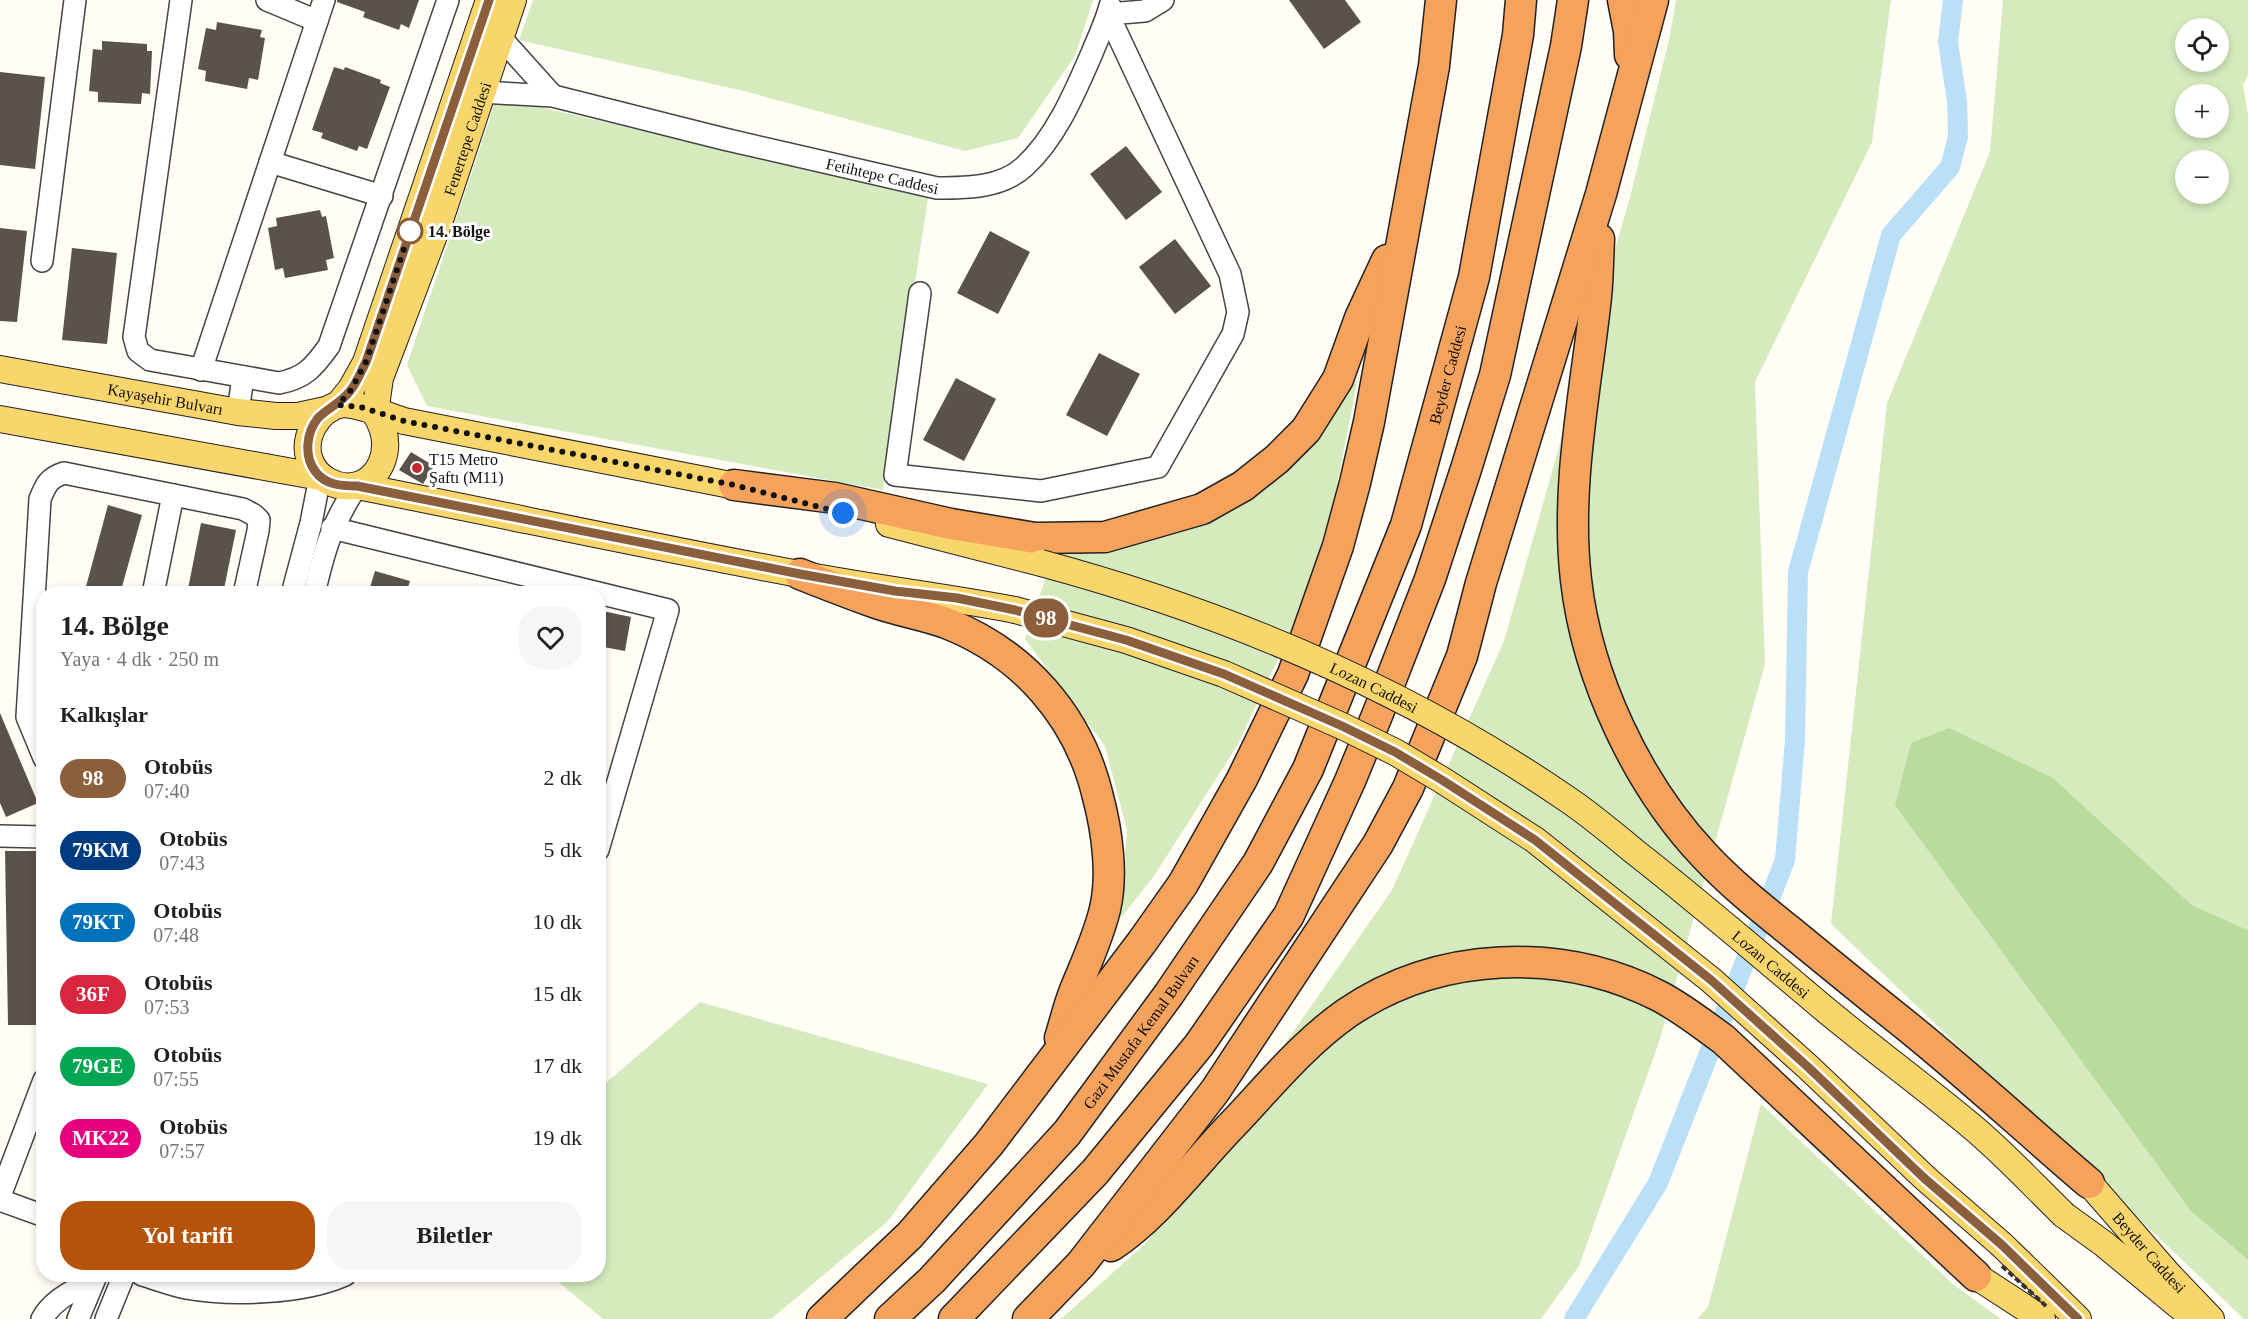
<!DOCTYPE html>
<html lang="tr">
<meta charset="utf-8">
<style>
body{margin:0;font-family:"Times New Roman",serif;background:#f6f6f6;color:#202124;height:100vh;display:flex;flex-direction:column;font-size:22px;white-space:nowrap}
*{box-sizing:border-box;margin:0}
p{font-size:20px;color:#757577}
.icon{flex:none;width:33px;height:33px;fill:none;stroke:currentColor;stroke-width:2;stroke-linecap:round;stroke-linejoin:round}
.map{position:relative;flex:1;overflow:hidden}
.details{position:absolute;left:36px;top:586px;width:570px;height:696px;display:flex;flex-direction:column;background:#fff;border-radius:24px;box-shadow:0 3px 9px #0003}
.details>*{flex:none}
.badge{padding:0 12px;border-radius:20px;font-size:21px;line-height:39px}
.fabs{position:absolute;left:2175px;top:18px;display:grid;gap:12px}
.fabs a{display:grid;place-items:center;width:54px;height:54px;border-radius:50%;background:#fff;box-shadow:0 3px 9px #0003;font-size:30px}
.you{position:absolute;width:30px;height:30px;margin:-15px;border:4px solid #fff;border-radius:50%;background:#1a73e8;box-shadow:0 0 0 9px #1a73e833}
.map>.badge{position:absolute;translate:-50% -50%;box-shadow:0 0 0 3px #fff}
h2{padding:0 24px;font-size:22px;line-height:54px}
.round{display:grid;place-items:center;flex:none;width:63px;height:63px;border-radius:24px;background:#f6f6f6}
.headline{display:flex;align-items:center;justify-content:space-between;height:102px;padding:0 24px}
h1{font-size:28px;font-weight:700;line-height:45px}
.action{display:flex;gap:12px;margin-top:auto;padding:12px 24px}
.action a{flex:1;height:69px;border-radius:24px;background:#b45309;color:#fff;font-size:24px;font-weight:700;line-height:69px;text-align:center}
.action a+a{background:#f6f6f6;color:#202124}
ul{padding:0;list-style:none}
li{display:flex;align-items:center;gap:18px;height:72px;padding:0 24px}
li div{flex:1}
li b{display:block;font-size:22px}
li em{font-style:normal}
li .badge{min-width:66px;font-weight:700;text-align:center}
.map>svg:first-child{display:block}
.green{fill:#d5ebbd;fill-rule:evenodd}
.forest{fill:#b9dc9c}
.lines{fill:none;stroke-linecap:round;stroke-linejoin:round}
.canal{stroke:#b9e0f7;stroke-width:20}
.building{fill:#5a524d}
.minor-casing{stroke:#444;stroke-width:24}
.major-casing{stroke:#222;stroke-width:28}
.highway-casing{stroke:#222;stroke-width:33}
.minor{stroke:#fff;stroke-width:21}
.major{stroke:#f9d66b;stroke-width:26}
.highway{stroke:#f5a25d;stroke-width:30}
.major-bridge-casing{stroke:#222;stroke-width:28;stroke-linecap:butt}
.path-bridge{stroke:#333;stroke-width:4;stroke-dasharray:6 3;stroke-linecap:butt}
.major-bridge{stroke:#f9d66b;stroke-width:26}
.line-casing{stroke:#fff;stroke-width:14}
.line{stroke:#8b5e3c;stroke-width:9}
.walk{stroke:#111;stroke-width:6;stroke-dasharray:0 10.8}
.stop-dot{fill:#fff;stroke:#8b5e3c;stroke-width:3}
.poi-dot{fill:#c4262e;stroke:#fff;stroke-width:2}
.labels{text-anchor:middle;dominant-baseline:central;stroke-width:6;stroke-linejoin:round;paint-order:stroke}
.street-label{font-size:16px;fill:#111;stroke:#fff}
.stop-label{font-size:16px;font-weight:bold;fill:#111;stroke:#fff;text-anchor:start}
.poi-label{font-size:16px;fill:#111;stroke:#fff;text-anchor:start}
</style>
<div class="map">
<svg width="2248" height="1319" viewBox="0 0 2248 1319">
<rect width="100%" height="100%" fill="#fffdf5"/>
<!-- green -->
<path class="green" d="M533,0H1093L1075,56L1018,138L965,151L744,91L519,40Z
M1676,0H1891L1872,142L1755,382L1765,664L1659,1042L1579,1266L1541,1319H1061L1147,1242L1392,890L1504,641L1630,197L1669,40Z
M2003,0H2248V75L2243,85L2248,115V930L2192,905L2053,778L2191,1211L2248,1260V1319H2244L1831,924L1887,403L1990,152ZM2186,28H2218V62H2186ZM2186,94H2218V128H2186ZM2186,160H2218V194H2186Z
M497,97L928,198L883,490L427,406L407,365Z
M1358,378L1334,500L1304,604L1237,746L1154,876L1120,919L1127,830L1105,746L1025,639L1056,548L1120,543L1211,522L1262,492L1311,446Z
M700,1002L988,1084L888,1221L771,1319H603L550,1275H598L599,1089Z
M1761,1104L1954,1285L2001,1319H1697L1708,1307Z"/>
<!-- forest -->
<path class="forest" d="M1949,728L2053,778L2192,905L2248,930V1260L2191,1211L1895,805L1911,743Z"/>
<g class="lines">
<!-- canal -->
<path class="canal" d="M1574,1319L1658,1183L1785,860L1795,740L1798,572L1891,235L1950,167L1958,137L1957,101L1948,42L1953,0"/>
</g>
<!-- building -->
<path class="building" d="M337,0H419L409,28L401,24L399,30L363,17L365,12L337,2Z
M1289,0H1345L1361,22L1324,49Z
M217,22L262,30L260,37L265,38L258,80L249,78L247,89L205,81L206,71L198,69L206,28L216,30Z
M102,41L147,44V51H152L150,94L142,93L141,104L98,102V92L89,91L93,49L102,50Z
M334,67L344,70L345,67L381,80L380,83L390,87L367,149L359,146L357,151L321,138L323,133L312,130Z
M0,72L45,77L35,169L0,165Z
M1126,146L1162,192L1126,220L1090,174Z
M320,210L322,217L326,216L334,258L326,260L328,270L285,278L283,268L275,270L268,228L277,226L276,218Z
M0,228L27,231L17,322L0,321Z
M990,231L1030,252L998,314L957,293Z
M1175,239L1211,286L1175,314L1139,267Z
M72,248L117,253L107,344L62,340Z
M1099,353L1140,374L1107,436L1066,415Z
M956,378L996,399L964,461L923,440Z
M411,452L434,466L423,484L399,470Z
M108,505L142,515L120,594H84Z
M201,523L236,530L223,594H187Z
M375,571L410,581L406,594H368Z
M598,610L631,617L625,651L598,646Z
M0,713L38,803L6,817L0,803Z
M5,851H41L44,1025H8Z"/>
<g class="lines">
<!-- minor casing -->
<g class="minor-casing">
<g id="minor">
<path d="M181,0L134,337L138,351L150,360L279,383C305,378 314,367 329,346L448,0"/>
<path d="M267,0L317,21"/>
<path d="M500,37L553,96"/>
<path id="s1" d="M481,92L553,96L724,139L937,188C966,188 1001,188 1024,167C1056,138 1075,92 1092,53C1098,38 1106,22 1110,6"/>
<path d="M270,162L382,196"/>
<path d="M42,261L75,0"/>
<path d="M920,293L895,475L1041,491L1158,467L1233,334L1238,312L1230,274L1108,14L1145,11L1163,0"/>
<path d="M201,370L324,0"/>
<path d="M238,412L243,377"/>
<path d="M332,528L668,610L598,850"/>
<path d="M153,594L173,495"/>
<path d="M292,594L311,523L320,477"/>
<path d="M314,594C324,551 332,522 357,486"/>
<path d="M44,758L27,717L40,499C46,484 49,478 64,473L243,509L254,515L259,520L258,531L244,594"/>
<path d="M0,836L44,837"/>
<path d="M0,1196L44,1080"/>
<path d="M0,1200L44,1216"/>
<path d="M142,1275C156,1279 171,1285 186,1288C230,1296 303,1294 345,1275"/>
<path d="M42,1319C53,1299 75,1290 94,1279"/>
<path d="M78,1319L96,1276"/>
<path d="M106,1319L124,1275"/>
</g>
</g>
<!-- major casing -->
<g class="major-casing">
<g id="major">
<path id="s2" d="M0,369L238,412L276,416H298L330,409"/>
<path d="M338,405L351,389L366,362L489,0"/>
<path d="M375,413C385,429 389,446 381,464C358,512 286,475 314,425C319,417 328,407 338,405C352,401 388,416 404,421L751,489"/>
<path id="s3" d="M375,413L380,378L441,217L513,0"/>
<path d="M0,419L320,477"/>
<path d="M357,486C505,515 652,547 799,574C871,588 943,596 1015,610"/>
<path d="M889,524L1041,563"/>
<path id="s4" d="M2089,1183L2168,1274L2211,1319"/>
<path d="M2064,1215L2104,1244L2190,1315"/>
<path d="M2002,1245L2078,1319"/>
<path d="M1976,1276L2042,1319"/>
</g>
</g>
<!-- highway casing -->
<g class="highway-casing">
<g id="highway">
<path d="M1623,0L1629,31L1630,55"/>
<path d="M1599,239C1598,258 1598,278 1596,297C1586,390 1565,486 1576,580C1587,677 1637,784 1704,855C1730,883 1761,908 1791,932C1830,964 1869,996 1908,1027C1970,1077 2028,1131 2089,1183"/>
<path d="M734,485L835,498L951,524L1035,538L1105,537L1202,509L1243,486L1277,459L1306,430L1338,379L1360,318L1387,260"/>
<path d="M800,574C825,584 851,594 876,603C899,611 924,615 946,623C1023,653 1079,716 1098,797C1107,831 1113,875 1105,909C1098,938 1086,963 1075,990C1069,1005 1065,1022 1060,1038"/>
<path d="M1111,1246C1157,1216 1195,1163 1233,1124C1269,1086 1304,1043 1347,1013C1438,951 1561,946 1659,996C1682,1008 1702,1024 1723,1039L1976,1276"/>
<path d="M822,1319L910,1235L989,1144L1142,942L1183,884L1242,779L1293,674L1338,546L1355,483L1369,422L1434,66L1441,0"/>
<path id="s5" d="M890,1319L932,1280L1067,1133L1169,994L1258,863L1308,769L1406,525L1474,277L1518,35L1521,0"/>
<path d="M954,1319L1095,1172L1199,1045L1289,915L1350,781L1378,713L1430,579L1466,469L1495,375L1566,46L1573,0"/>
<path d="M1028,1319L1081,1264L1215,1091L1378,844L1408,788L1462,656L1481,583L1601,194L1653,0"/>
</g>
</g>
<!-- minor -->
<use href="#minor" class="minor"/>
<!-- major -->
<use href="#major" class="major"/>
<!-- highway -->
<use href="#highway" class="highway"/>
<!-- major-bridge casing -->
<g class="major-bridge-casing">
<g id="major-bridge">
<path id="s6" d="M1041,563C1227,613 1407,689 1567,799C1591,815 1613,834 1635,852C1699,902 1759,954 1821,1006C1870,1047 1921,1084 1970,1125C2003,1152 2033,1185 2064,1215"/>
<path d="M1015,610L1126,640L1224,674L1342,726L1395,752L1442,780L1535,840L1711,980L1808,1067L1925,1178L2002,1245"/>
</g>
</g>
<!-- path-bridge -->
<path class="path-bridge" d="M2002,1266L2046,1306"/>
<!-- major-bridge -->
<use href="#major-bridge" class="major-bridge"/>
</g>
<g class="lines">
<!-- line casing -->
<g class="line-casing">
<path id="line" d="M489,0L366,362C361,371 357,383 350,391C341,403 328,408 318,418C306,433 304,456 315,471C325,485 341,486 357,486L800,574L895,591L957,598L1015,610L1126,640L1224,674L1342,726L1395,752L1442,780L1535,840L1711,980L1808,1067L1924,1178L2002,1245L2078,1319"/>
</g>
<!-- line -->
<use href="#line" class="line"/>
<!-- walk -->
<path class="walk" d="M410,231L412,225L366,362L351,390L338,405L361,407L404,421L734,485L843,513"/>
</g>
<!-- markers -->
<circle class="stop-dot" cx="410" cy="231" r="12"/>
<circle class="poi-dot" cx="417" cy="468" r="6"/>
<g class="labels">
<!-- street labels -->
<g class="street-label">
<text stroke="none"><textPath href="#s3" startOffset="290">Fenertepe Caddesi</textPath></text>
<text stroke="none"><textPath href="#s1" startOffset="411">Fetihtepe Caddesi</textPath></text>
<text stroke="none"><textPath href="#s5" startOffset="1113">Beyder Caddesi</textPath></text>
<text stroke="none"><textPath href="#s2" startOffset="168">Kayaşehir Bulvarı</textPath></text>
<text stroke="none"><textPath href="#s6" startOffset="356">Lozan Caddesi</textPath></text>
<text stroke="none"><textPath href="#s6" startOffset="842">Lozan Caddesi</textPath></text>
<text stroke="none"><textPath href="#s5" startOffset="382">Gazi Mustafa Kemal Bulvarı</textPath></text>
<text stroke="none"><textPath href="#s4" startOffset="92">Beyder Caddesi</textPath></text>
</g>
<!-- stop labels -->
<g class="stop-label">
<text x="428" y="231">14. Bölge</text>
</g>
<!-- poi labels -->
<g class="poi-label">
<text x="429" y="459">T15 Metro<tspan x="429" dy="18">Şaftı (M11)</tspan></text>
</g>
</g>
</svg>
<div class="fabs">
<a><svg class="icon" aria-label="locate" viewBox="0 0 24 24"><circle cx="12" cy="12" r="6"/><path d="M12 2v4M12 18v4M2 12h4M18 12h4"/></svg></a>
<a>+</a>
<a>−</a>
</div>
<div class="you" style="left:843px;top:513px"></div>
<b class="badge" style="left:1046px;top:618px;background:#8b5e3c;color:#fff">98</b>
<section class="details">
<div class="headline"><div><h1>14. Bölge</h1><p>Yaya · 4 dk · 250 m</p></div><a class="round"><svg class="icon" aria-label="heart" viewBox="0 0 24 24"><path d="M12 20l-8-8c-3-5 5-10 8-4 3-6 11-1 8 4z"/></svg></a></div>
<h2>Kalkışlar</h2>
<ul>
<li><span class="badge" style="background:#8b5e3c;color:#fff">98</span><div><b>Otobüs</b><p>07:40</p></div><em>2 dk</em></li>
<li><span class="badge" style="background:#003b80;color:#fff">79KM</span><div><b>Otobüs</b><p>07:43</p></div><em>5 dk</em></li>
<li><span class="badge" style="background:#0072bc;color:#fff">79KT</span><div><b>Otobüs</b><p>07:48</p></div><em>10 dk</em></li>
<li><span class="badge" style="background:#d7263d;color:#fff">36F</span><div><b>Otobüs</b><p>07:53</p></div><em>15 dk</em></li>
<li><span class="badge" style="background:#00a651;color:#fff">79GE</span><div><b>Otobüs</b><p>07:55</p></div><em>17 dk</em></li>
<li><span class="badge" style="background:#e6007e;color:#fff">MK22</span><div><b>Otobüs</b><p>07:57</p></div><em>19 dk</em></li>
</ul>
<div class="action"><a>Yol tarifi</a><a>Biletler</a></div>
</section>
</div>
